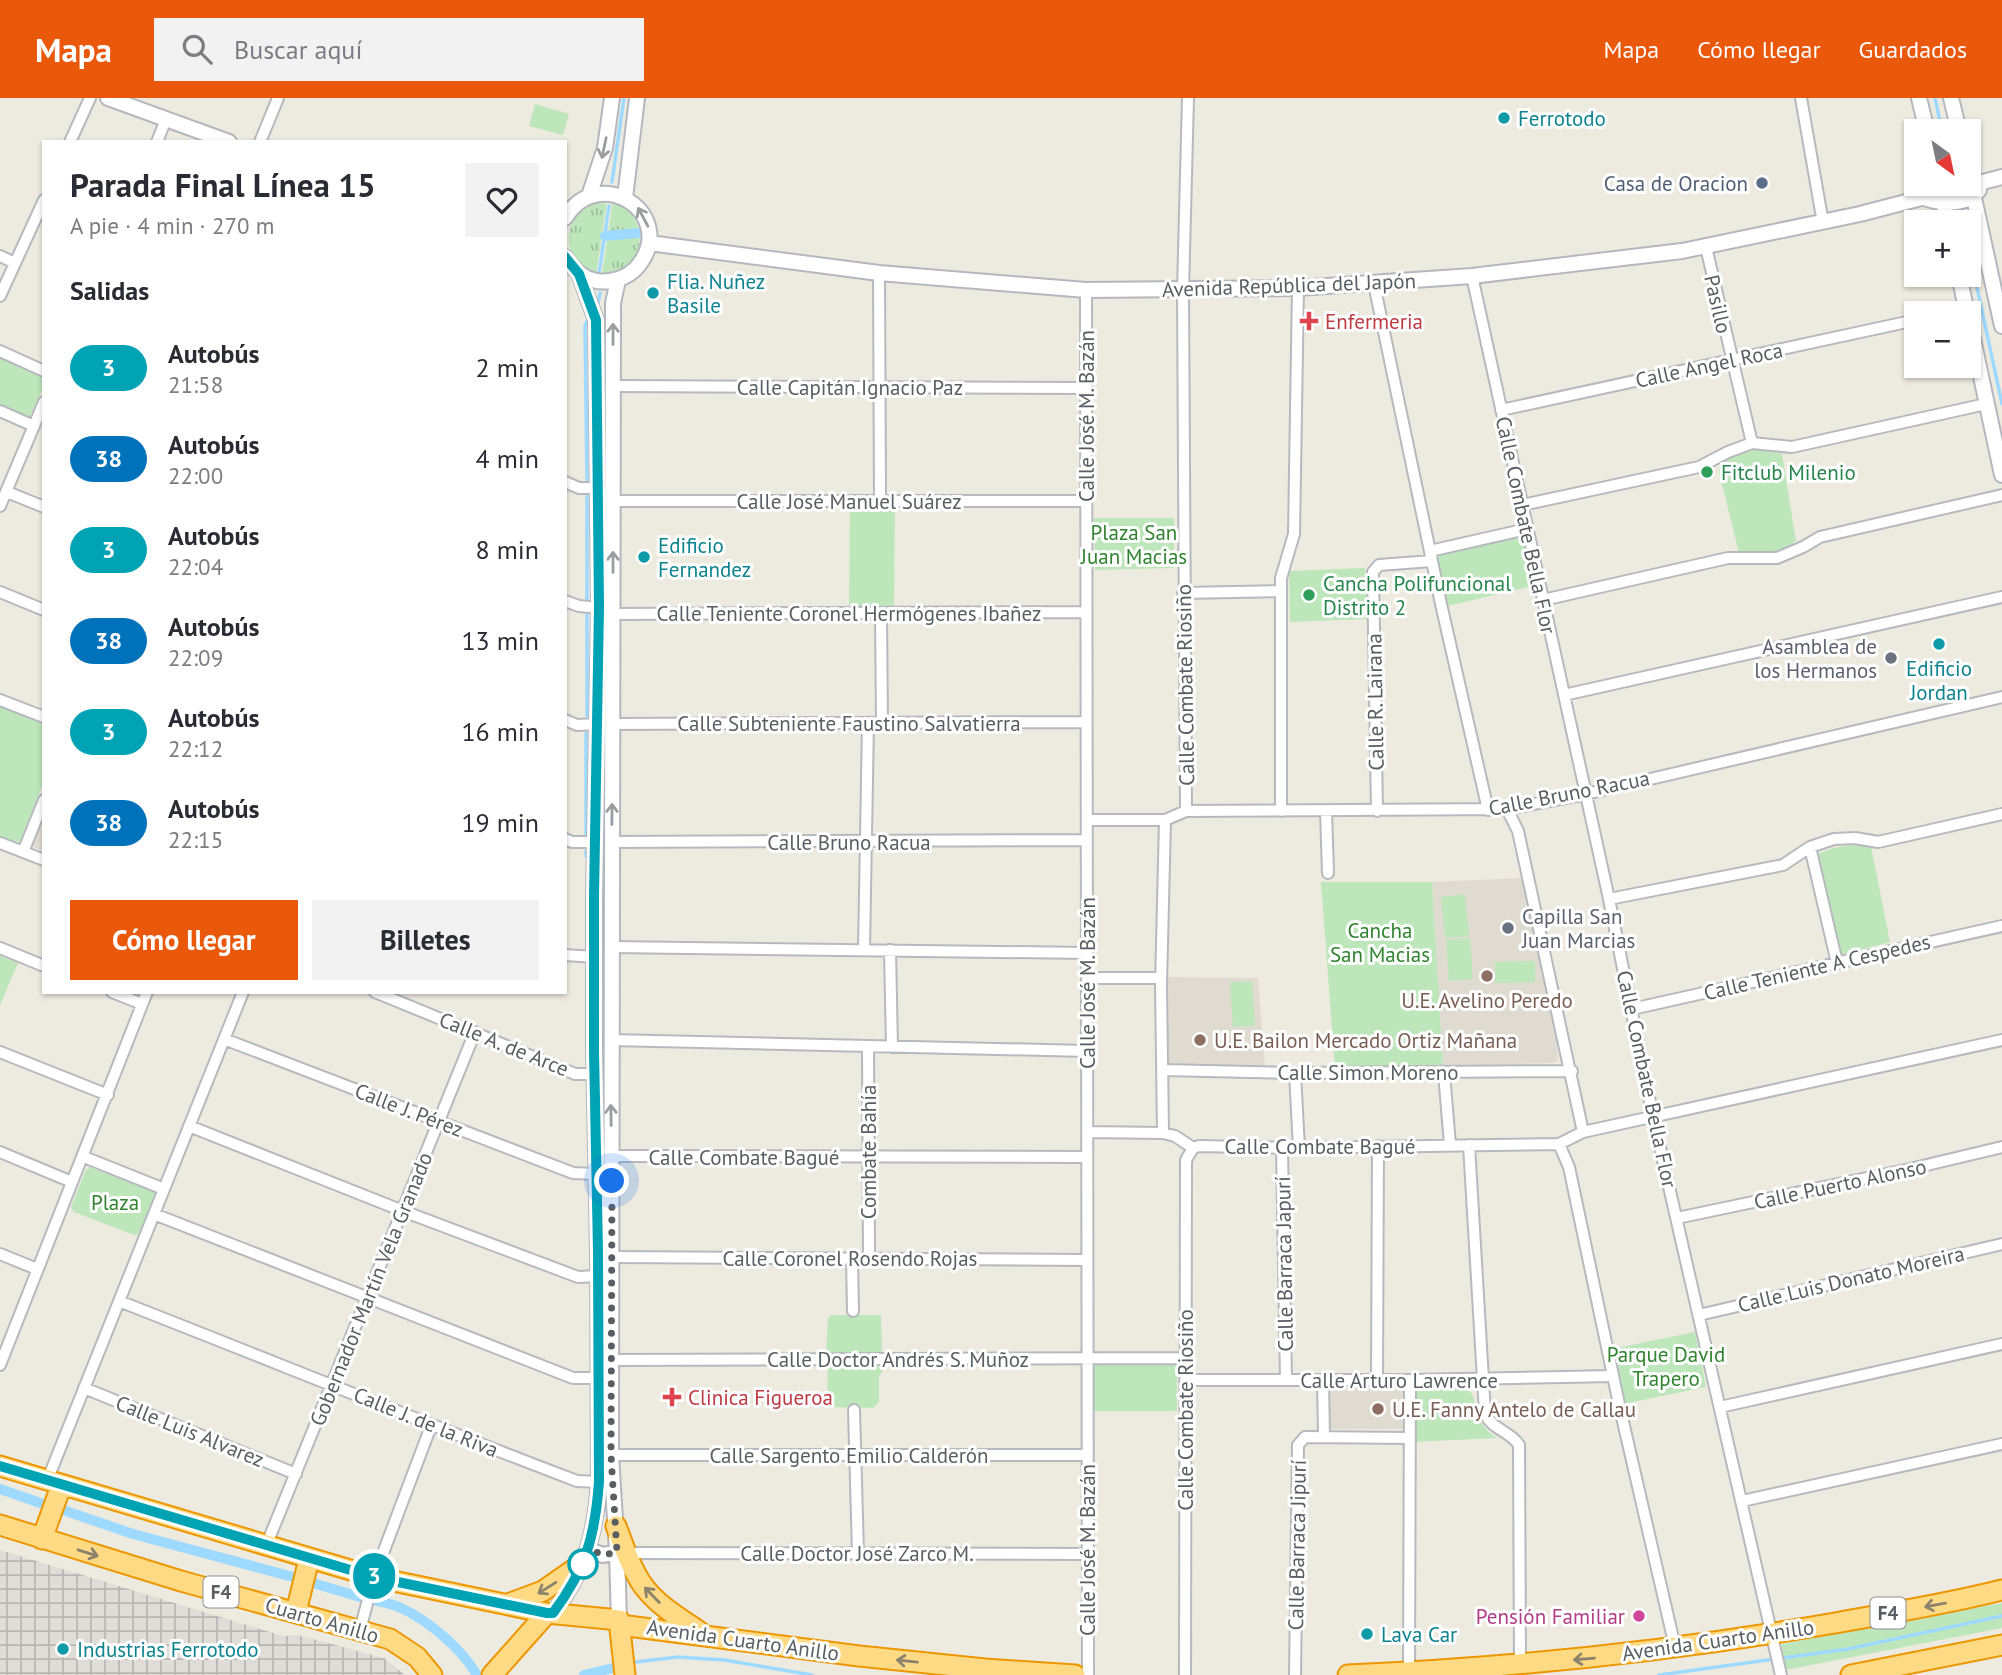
<!DOCTYPE html>
<html lang="es">
<meta charset="utf-8">
<style>
body{margin:0;font-family:"PT Sans",sans-serif;background:#f2f2f3;color:#2b2b33;height:100vh;display:flex;flex-direction:column;font-size:26px;white-space:nowrap}
*{box-sizing:border-box;margin:0}
p{font-size:23px;color:#7c7c81}
.icon{flex:none;width:38px;height:38px;fill:none;stroke:currentColor;stroke-width:2;stroke-linecap:round;stroke-linejoin:round}
.map{position:relative;flex:1;overflow:hidden}
.details{position:absolute;left:42px;top:42px;width:525px;height:854px;display:flex;flex-direction:column;background:#fff;border-radius:0px;box-shadow:0 2px 5px #0004}
.details>*{flex:none}
.badge{padding:0 14px;border-radius:23px;font-size:24px;line-height:46px}
.needle{width:46px;rotate:147deg}
.buttons{position:absolute;left:1904px;top:21px;display:grid;gap:14px}
.buttons a{display:grid;place-items:center;width:77px;height:77px;border-radius:0px;background:#fff;box-shadow:0 2px 5px #0004;font-size:35px}
.you{position:absolute;width:35px;height:35px;margin:-18px;border:5px solid #fff;border-radius:50%;background:#1a73e8;box-shadow:0 0 0 10px #1a73e833}
.map>.badge{position:absolute;translate:-50% -50%;box-shadow:0 0 0 4px #fff}
h2{padding:0 28px;font-size:26px;line-height:63px}
.round{display:grid;place-items:center;flex:none;width:74px;height:74px;border-radius:0px;background:#f2f2f3}
.head{display:flex;align-items:center;justify-content:space-between;height:119px;padding:0 28px}
h1{font-size:33px;font-weight:800;line-height:52px}
.cta{display:flex;gap:14px;margin-top:auto;padding:14px 28px}
.cta a{flex:1;height:80px;border-radius:0px;background:#ea580c;color:#fff;font-size:28px;font-weight:800;line-height:80px;text-align:center}
.cta a+a{background:#f2f2f3;color:#2b2b33}
ul{padding:0;list-style:none}
li{display:flex;align-items:center;gap:21px;height:91px;padding:0 28px}
li div{flex:1}
li b{display:block;font-size:26px}
li em{font-style:normal}
li .badge{min-width:77px;font-weight:700;text-align:center}
header{display:flex;align-items:center;gap:42px;box-sizing:border-box;height:98px;padding:0 35px;background:#ea580c;color:#fff}
header strong{font-size:33px}
nav{display:flex;gap:38px;margin-inline-start:auto;font-size:24px}
.search{width:490px;height:63px;background:#f2f2f3;display:flex;align-items:center;gap:18px;box-sizing:border-box;padding:0 24px;border-radius:0px;color:#7c7c81;font-size:26px}
.map>svg:first-child{display:block}
.industrial{fill:url(#industrial-grid)}
.education{fill:#dfdbd1}
.grass{fill:url(#grass-tufts)}
.green{fill:#bde6bb}
.lines{fill:none;stroke-linecap:round;stroke-linejoin:round}
.stream{stroke:#9edaff;stroke-width:3.5}
.canal{stroke:#9edaff;stroke-width:10}
.street-casing{stroke:#b6b9be;stroke-width:14}
.secondary-casing{stroke:#b4b8be;stroke-width:18}
.highway-casing{stroke:#ed9700;stroke-width:23}
.street{stroke:#fff;stroke-width:10}
.secondary{stroke:#fff;stroke-width:14}
.highway{stroke:#ffda85;stroke-width:19}
.oneway{stroke:#9b9ea1}
.oneway2{stroke:#8b836c}
.line-casing{stroke:#fff;stroke-width:16}
.line{stroke:#00a3b4;stroke-width:10}
.walk{stroke:#595e62;stroke-width:7;stroke-dasharray:0 12.6}
.culture-dot{fill:#0f9aa8;stroke:#fff;stroke-width:2.5}
.service-dot{fill:#5c6f8a;stroke:#fff;stroke-width:2.5}
.health-dot{fill:#e0444e;stroke:#fff;stroke-width:2.5}
.leisure-dot{fill:#2e9e5b;stroke:#fff;stroke-width:2.5}
.worship-dot{fill:#6b7280;stroke:#fff;stroke-width:2.5}
.education-dot{fill:#8d6e63;stroke:#fff;stroke-width:2.5}
.stop-dot{fill:#fff;stroke:#00a3b4;stroke-width:3.5}
.hotel-dot{fill:#d1479c;stroke:#fff;stroke-width:2.5}
.labels{text-anchor:middle;dominant-baseline:central;stroke-width:6;stroke-linejoin:round;paint-order:stroke}
.shield{fill:#fff;stroke:#8b8e91;stroke-width:2}
.shield-label{font-size:19px;font-weight:bold;fill:#595e62}
.culture-label{font-size:21px;fill:#0d838f;stroke:#fff;text-anchor:start}
.service-label{font-size:21px;fill:#4e5e75;stroke:#fff;text-anchor:end}
.street-label{font-size:21px;fill:#595e62;stroke:#fff}
.health-label{font-size:21px;fill:#be3a42;stroke:#fff;text-anchor:start}
.leisure-label{font-size:21px;fill:#27864d;stroke:#fff;text-anchor:start}
.park-label{font-size:21px;fill:#30832f;stroke:#fff}
.worship-label{font-size:21px;fill:#5b616d;stroke:#fff;text-anchor:end}
.education-label{font-size:21px;fill:#785e54;stroke:#fff;text-anchor:start}
.hotel-label{font-size:21px;fill:#b23c85;stroke:#fff;text-anchor:end}
</style>
<header>
<strong>Mapa</strong>
<div class="search"><svg class="icon" aria-label="search" viewBox="0 0 24 24"><circle cx="10" cy="10" r="6"/><path d="M15 15l6 6"/></svg>Buscar aquí</div>
<nav><a>Mapa</a><a>Cómo llegar</a><a>Guardados</a></nav>
</header>
<div class="map">
<svg width="2002" height="1577" viewBox="0 0 2002 1577">
<defs>
<pattern id="industrial-grid" width="8" height="8" patternUnits="userSpaceOnUse" patternTransform="scale(1.75)"><rect width="8" height="8" fill="#e0ddd8"/><path d="M0 4h8M4 0v8" fill="none" stroke="#b9b6b3"/></pattern>
<pattern id="grass-tufts" width="24" height="20" patternUnits="userSpaceOnUse" patternTransform="scale(1.75)"><rect width="24" height="20" fill="#bde6bb"/><path d="M3 7l-1-3M5 7V3M7 7l1-3M15 17l-1-3M17 17v-4M19 17l1-3" fill="none" stroke="#9dbe9b"/></pattern>
</defs>
<rect width="100%" height="100%" fill="#edeae0"/>
<!-- industrial -->
<path class="industrial" d="M0,1452L283,1538L298,1537L384,1560L405,1577H0Z"/>
<!-- education -->
<path class="education" d="M44,715V753L31,748Z
M1520,780L1526,785L1557,946L1558,962L1553,965L1443,968L1432,784Z
M1167,879L1258,880L1265,971H1172L1167,967Z
M1408,1287L1407,1331H1328V1288Z"/>
<!-- grass -->
<path class="grass" d="M599,101L607,102L596,177C557,158 562,118 599,101Z
M613,102C652,118 648,174 602,176Z"/>
<!-- green -->
<path class="green" d="M535,6L569,16L563,37L529,28Z
M0,256L44,277V288L29,320L0,310Z
M1744,351H1764L1782,356L1796,443C1775,459 1764,456 1739,455L1719,374C1720,359 1732,357 1744,351Z
M850,410H895L894,509H849Z
M1094,420H1174V470L1095,472Z
M1522,428L1535,487L1448,508L1434,449Z
M1365,470L1367,521L1290,524L1289,473Z
M0,608L44,626V683L20,743L13,746L0,740Z
M1856,746L1871,748L1890,844L1836,858L1813,758L1833,750Z
M1321,784H1432L1443,968L1335,971Z
M1465,796L1469,838L1445,840L1441,799Z
M1470,840L1473,881L1449,883L1446,842Z
M0,858L18,865L0,907Z
M1535,863V884L1495,885V864Z
M1252,883L1255,928L1233,929L1230,884Z
M89,1069L155,1094L156,1099L141,1135L134,1137L74,1114L71,1109L85,1074Z
M832,1217H881L882,1256L826,1257L828,1220Z
M1695,1234L1706,1289L1623,1306L1612,1251Z
M1093,1264H1177V1313H1092Z
M828,1265H887L879,1279V1304L873,1310L831,1309L827,1305Z
M1415,1286L1463,1287C1482,1297 1469,1323 1497,1340L1412,1344L1415,1315Z
M2002,1505V1530L1785,1572L1782,1546Z"/>
<g class="lines">
<!-- stream -->
<path class="stream" d="M1935,0L1942,33
M612,84L624,0
M1959,109L1962,124
M1969,152L2002,306
M599,175L609,108
M598,205L600,195
M587,382L585,228L588,221
M587,398V504
M587,618V517
M586,736V635
M586,758V753
M636,1564L678,1559L724,1562L812,1577
M1659,1577L1848,1551L2002,1518"/>
<!-- canal -->
<path class="canal" d="M605,138L638,135
M0,1391L46,1407
M60,1411L133,1436L297,1480
M313,1485L360,1499
M373,1502C381,1504 391,1506 399,1509C428,1522 461,1550 477,1577
M584,1577L617,1569"/>
<!-- street casing -->
<g class="street-casing">
<path id="street" d="M1801,0L1823,125
M70,44L90,0
M157,44L166,21
M260,44L278,0
M1706,149L1752,345
M0,158L15,165
M879,175L880,403
M1472,178L1609,801L1653,1019L1781,1577
M1374,186L1441,506L1488,712
M1086,192L1088,1577
M0,198L44,102
M1945,215L1966,211
M0,253L44,273
M613,288L1086,290
M1501,312L1916,222
M0,313L34,328
M565,384L579,390H598
M7,394L44,409
M613,403H1086
M1522,407L1699,369L1728,354L1752,345L1792,349L1986,306
M0,408L44,304
M1430,453L1527,431
M0,494L44,512
M1183,495L1281,493
M1543,502L1728,460H1777L1803,449L1820,439L2002,397
M565,503L579,508L599,510
M881,515L882,625
M613,516L1086,514
M1564,597L2002,499
M0,602L44,619
M565,622L577,627L598,626
M613,626L1086,624
M1186,713L1183,193L1188,0
M1281,713V480L1294,436L1298,190
M1326,713L1328,775
M1377,713L1373,474L1379,467L1432,463
M1087,722H1165L1186,713L1507,711L1586,696L2002,599
M565,741L572,744H596
M611,744L1086,742
M0,745L44,762
M1810,749L1837,865
M23,754L44,702
M1609,801L1783,767L1810,749L1834,741L1855,740L1878,744L2002,716
M611,849L1087,855
M0,850L44,868
M864,852L868,625
M890,852L892,949
M565,857L595,859
M1087,880H1161
M112,894L142,906
M375,894L575,976H595
M1632,911L2002,828
M224,941L573,1075L596,1076
M611,942L1087,953
M868,948L869,1160
M0,954L108,997
M1164,972L1295,975L1572,973
M1295,975L1299,1050
M1444,975L1450,1047
M189,1028L403,1113L578,1179L598,1178
M1087,1034L1163,1035L1175,1038L1193,1050
M1583,1034L2002,942
M1163,1035L1161,887L1165,722
M1559,1046L1569,1069L1619,1306L1675,1549
M1469,1047L1485,1315C1492,1332 1510,1333 1519,1347L1520,1566
M1193,1050L1199,1048L1299,1050L1559,1046L1583,1034L1518,733L1507,711
M1282,1050L1286,1282
M0,1054L72,1084
M612,1058L1087,1059
M84,1059L164,1091
M154,1116L573,1280H598
M1677,1120L1910,1071L2002,1049
M0,1156L37,1171
M612,1159L1087,1162
M852,1160L853,1213
M119,1203C272,1263 424,1325 577,1383L599,1384
M1699,1217L2002,1146
M612,1262L1185,1260
M0,1267L147,894
M1377,1281L1378,1048
M1185,1282H1410L1613,1278
M1323,1282L1324,1338
M84,1290L296,1376
M1720,1309L2002,1246
M854,1312L858,1455
M611,1357H1087
M47,1383L243,894
M1742,1403L2002,1346
M266,1448L475,934
M627,1455L1087,1456
M360,1532L374,1479L431,1328
M1409,1574L1410,1282
M1185,1577L1186,1062L1193,1050
M1295,1577L1298,1347L1305,1339L1410,1340"/>
</g>
<!-- secondary casing -->
<g class="secondary-casing">
<path id="secondary" d="M108,0L229,44
M1919,0L1927,33
M1951,0L1959,33
M1969,77L2002,228
M1942,97L1947,124
M589,98L605,50L612,0
M625,100L637,0
M1924,100C1942,106 1966,108 1979,92
M565,120C598,65 675,114 641,164C634,175 622,181 610,183C590,186 575,175 565,159
M649,145L879,175L1086,192L1298,190L1472,178L1682,153L1860,116L2002,79
M1959,177L1967,215
M618,182L613,205L611,1357L617,1454L619,1522
M1969,222L2002,377
M589,1452L603,1457L617,1454
M553,1515C586,1471 595,1438 599,1384L598,1153L594,953V798L599,510L596,222L579,176"/>
</g>
<!-- highway casing -->
<g class="highway-casing">
<path id="highway" d="M0,1368L374,1479L547,1515L619,1522L625,1577
M0,1427L181,1483L390,1541L417,1559L432,1577
M616,1428C622,1443 627,1460 635,1474C648,1502 675,1517 700,1534
M42,1441L61,1388
M508,1506L543,1493L583,1465
M296,1514L309,1461
M620,1527L859,1558L985,1571L1075,1577
M492,1577L547,1515
M1348,1577C1511,1570 1673,1553 1835,1525C1891,1515 1947,1506 2002,1492
M1851,1577L2002,1547"/>
</g>
<!-- street -->
<use href="#street" class="street"/>
<!-- secondary -->
<use href="#secondary" class="secondary"/>
<!-- highway -->
<use href="#highway" class="highway"/>
</g>
<!-- one-way arrows -->
<defs><path id="oneway-shaft" d="M-6 0H5M1.5-3L5.5 0L1.5 3" fill="none" stroke-width="1.6" stroke-linecap="round" stroke-linejoin="round" transform="scale(1.75)"/></defs>
<g class="oneway">
<use href="#oneway-shaft" transform="translate(604 50) rotate(102)"/>
<use href="#oneway-shaft" transform="translate(643 119) rotate(-118)"/>
<use href="#oneway-shaft" transform="translate(613 236) rotate(-90)"/>
<use href="#oneway-shaft" transform="translate(613 464) rotate(-90)"/>
<use href="#oneway-shaft" transform="translate(612 716) rotate(-89)"/>
<use href="#oneway-shaft" transform="translate(611 1017) rotate(-91)"/>
</g>
<g class="oneway2">
<use href="#oneway-shaft" transform="translate(88 1455) rotate(17)"/>
<use href="#oneway-shaft" transform="translate(547 1490) rotate(148)"/>
<use href="#oneway-shaft" transform="translate(652 1497) rotate(-134)"/>
<use href="#oneway-shaft" transform="translate(1935 1507) rotate(170)"/>
<use href="#oneway-shaft" transform="translate(1584 1561) rotate(175)"/>
<use href="#oneway-shaft" transform="translate(907 1563) rotate(-174)"/>
</g>
<g class="lines">
<!-- line casing -->
<g class="line-casing">
<path id="line" d="M0,1368L374,1479L547,1515H553C586,1471 595,1438 599,1384L598,1153L594,953V798L599,509L596,222L579,176L565,159"/>
</g>
<!-- line -->
<use href="#line" class="line"/>
<!-- walk -->
<path class="walk" d="M583,1466L589,1451L603,1457L617,1454L611,1357L612,1083"/>
</g>
<!-- markers -->
<g class="culture-dot">
<circle cx="1504" cy="20" r="7"/>
<circle cx="653" cy="195" r="7"/>
<circle cx="644" cy="459" r="7"/>
<circle cx="1939" cy="546" r="7"/>
<circle cx="1367" cy="1536" r="7"/>
<circle cx="63" cy="1551" r="7"/>
</g>
<circle class="service-dot" cx="1762" cy="85" r="7"/>
<g class="health-dot">
<path d="M1305.5 212.5h7v7h7v7h-7v7h-7v-7h-7v-7h7z"/>
<path d="M668.5 1288.5h7v7h7v7h-7v7h-7v-7h-7v-7h7z"/>
</g>
<g class="leisure-dot">
<circle cx="1707" cy="374" r="7"/>
<circle cx="1309" cy="497" r="7"/>
</g>
<g class="worship-dot">
<circle cx="1891" cy="560" r="7"/>
<circle cx="1508" cy="830" r="7"/>
</g>
<g class="education-dot">
<circle cx="1487" cy="878" r="7"/>
<circle cx="1200" cy="942" r="7"/>
<circle cx="1378" cy="1311" r="7"/>
</g>
<circle class="stop-dot" cx="583" cy="1466" r="14"/>
<circle class="hotel-dot" cx="1639" cy="1518" r="7"/>
<g class="labels">
<!-- shield labels -->
<g class="shield">
<rect x="203.5" y="1478.5" width="35" height="31" rx="5"/>
<rect x="1870.5" y="1499.5" width="35" height="31" rx="5"/>
</g>
<g class="shield-label">
<text x="221" y="1494">F4</text>
<text x="1888" y="1515">F4</text>
</g>
<!-- culture labels -->
<g class="culture-label">
<text x="1518" y="20">Ferrotodo</text>
<text x="667" y="183">Flia. Nuñez<tspan x="667" dy="24">Basile</tspan></text>
<text x="658" y="447">Edificio<tspan x="658" dy="24">Fernandez</tspan></text>
<text x="1939" y="570" text-anchor="middle">Edificio<tspan x="1939" dy="24">Jordan</tspan></text>
<text x="1381" y="1536">Lava Car</text>
<text x="77" y="1551">Industrias Ferrotodo</text>
</g>
<!-- service labels -->
<g class="service-label">
<text x="1748" y="85">Casa de Oracion</text>
</g>
<!-- street labels -->
<g class="street-label">
<text transform="translate(1289 187) rotate(-2)">Avenida República del Japón</text>
<text transform="translate(1718 206) rotate(77)">Pasillo</text>
<text transform="translate(1709 267) rotate(-12)">Calle Angel Roca</text>
<text x="850" y="289">Calle Capitán Ignacio Paz</text>
<text transform="translate(1086 318) rotate(-90)">Calle José M. Bazán</text>
<text x="849" y="403">Calle José Manuel Suárez</text>
<text transform="translate(1526 427) rotate(78)">Calle Combate Bella Flor</text>
<text x="849" y="515">Calle Teniente Coronel Hermógenes Ibañez</text>
<text transform="translate(1185 587) rotate(-91)">Calle Combate Riosiño</text>
<text transform="translate(1375 604) rotate(-91)">Calle R. Lairana</text>
<text x="849" y="625">Calle Subteniente Faustino Salvatierra</text>
<text transform="translate(1569 695) rotate(-11)">Calle Bruno Racua</text>
<text x="849" y="744">Calle Bruno Racua</text>
<text transform="translate(1817 869) rotate(-13)">Calle Teniente A Cespedes</text>
<text transform="translate(1087 885) rotate(-90)">Calle José M. Bazán</text>
<text transform="translate(504 946) rotate(22)">Calle A. de Arce</text>
<text x="1368" y="974">Calle Simon Moreno</text>
<text transform="translate(1647 981) rotate(78)">Calle Combate Bella Flor</text>
<text transform="translate(409 1012) rotate(21)">Calle J. Pérez</text>
<text x="1320" y="1048">Calle Combate Bagué</text>
<text transform="translate(868 1054) rotate(-90)">Combate Bahía</text>
<text x="744" y="1059">Calle Combate Bagué</text>
<text transform="translate(1840 1086) rotate(-12)">Calle Puerto Alonso</text>
<text x="850" y="1160">Calle Coronel Rosendo Rojas</text>
<text transform="translate(1284 1166) rotate(-91)">Calle Barraca Japurí</text>
<text transform="translate(1851 1181) rotate(-13)">Calle Luis Donato Moreira</text>
<text transform="translate(371 1191) rotate(-68)">Gobernador Martín Vela Granado</text>
<text x="898" y="1261">Calle Doctor Andrés S. Muñoz</text>
<text x="1399" y="1282">Calle Arturo Lawrence</text>
<text transform="translate(1185 1312) rotate(-90)">Calle Combate Riosiño</text>
<text transform="translate(426 1324) rotate(22)">Calle J. de la Riva</text>
<text transform="translate(190 1333) rotate(22)">Calle Luis Alvarez</text>
<text x="849" y="1357">Calle Sargento Emilio Calderón</text>
<text transform="translate(1297 1447) rotate(-89)">Calle Barraca Jipurí</text>
<text transform="translate(1087 1452) rotate(-90)">Calle José M. Bazán</text>
<text x="857" y="1455">Calle Doctor José Zarco M.</text>
<text transform="translate(322 1522) rotate(16)">Cuarto Anillo</text>
<text transform="translate(743 1542) rotate(8)">Avenida Cuarto Anillo</text>
<text transform="translate(1718 1542) rotate(-8)">Avenida Cuarto Anillo</text>
</g>
<!-- health labels -->
<g class="health-label">
<text x="1325" y="223">Enfermeria</text>
<text x="688" y="1299">Clinica Figueroa</text>
</g>
<!-- leisure labels -->
<g class="leisure-label">
<text x="1721" y="374">Fitclub Milenio</text>
<text x="1323" y="485">Cancha Polifuncional<tspan x="1323" dy="24">Distrito 2</tspan></text>
</g>
<!-- park labels -->
<g class="park-label">
<text x="1134" y="434">Plaza San<tspan x="1134" dy="24">Juan Macias</tspan></text>
<text x="1380" y="832">Cancha<tspan x="1380" dy="24">San Macias</tspan></text>
<text x="115" y="1104">Plaza</text>
<text x="1666" y="1256">Parque David<tspan x="1666" dy="24">Trapero</tspan></text>
</g>
<!-- worship labels -->
<g class="worship-label">
<text x="1877" y="548">Asamblea de<tspan x="1877" dy="24">los Hermanos</tspan></text>
<text x="1522" y="818" text-anchor="start">Capilla San<tspan x="1522" dy="24">Juan Marcias</tspan></text>
</g>
<!-- education labels -->
<g class="education-label">
<text x="1487" y="902" text-anchor="middle">U.E. Avelino Peredo</text>
<text x="1214" y="942">U.E. Bailon Mercado Ortiz Mañana</text>
<text x="1392" y="1311">U.E. Fanny Antelo de Callau</text>
</g>
<!-- hotel labels -->
<g class="hotel-label">
<text x="1625" y="1518">Pensión Familiar</text>
</g>
</g>
</svg>
<div class="buttons">
<a><svg class="needle" viewBox="-14 -14 28 28"><path d="M0-13l5 13h-10z" fill="#e53935"/><path d="M0 13l5-13h-10z" fill="#7c7c81"/></svg></a>
<a>+</a>
<a>−</a>
</div>
<div class="you" style="left:612px;top:1083px"></div>
<b class="badge" style="left:374px;top:1478px;background:#00a3b4;color:#fff">3</b>
<section class="details">
<div class="head"><div><h1>Parada Final Línea 15</h1><p>A pie · 4 min · 270 m</p></div><a class="round"><svg class="icon" aria-label="heart" viewBox="0 0 24 24"><path d="M12 20l-8-8c-3-5 5-10 8-4 3-6 11-1 8 4z"/></svg></a></div>
<h2>Salidas</h2>
<ul>
<li><span class="badge" style="background:#00a3b4;color:#fff">3</span><div><b>Autobús</b><p>21:58</p></div><em>2 min</em></li>
<li><span class="badge" style="background:#0072bc;color:#fff">38</span><div><b>Autobús</b><p>22:00</p></div><em>4 min</em></li>
<li><span class="badge" style="background:#00a3b4;color:#fff">3</span><div><b>Autobús</b><p>22:04</p></div><em>8 min</em></li>
<li><span class="badge" style="background:#0072bc;color:#fff">38</span><div><b>Autobús</b><p>22:09</p></div><em>13 min</em></li>
<li><span class="badge" style="background:#00a3b4;color:#fff">3</span><div><b>Autobús</b><p>22:12</p></div><em>16 min</em></li>
<li><span class="badge" style="background:#0072bc;color:#fff">38</span><div><b>Autobús</b><p>22:15</p></div><em>19 min</em></li>
</ul>
<div class="cta"><a>Cómo llegar</a><a>Billetes</a></div>
</section>
</div>
